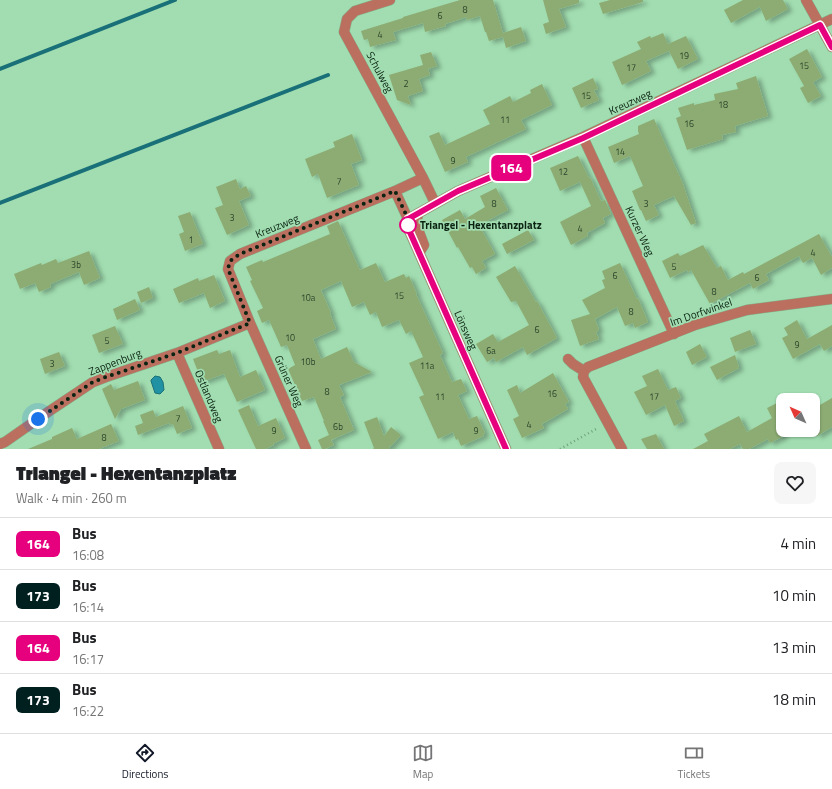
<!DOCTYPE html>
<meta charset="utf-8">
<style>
body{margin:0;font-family:"Titillium Web",sans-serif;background:#f6f6f6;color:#202124;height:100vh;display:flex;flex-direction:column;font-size:15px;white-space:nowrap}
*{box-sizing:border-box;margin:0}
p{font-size:13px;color:#757577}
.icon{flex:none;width:22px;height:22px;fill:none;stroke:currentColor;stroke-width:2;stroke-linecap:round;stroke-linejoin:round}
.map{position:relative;height:449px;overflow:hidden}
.details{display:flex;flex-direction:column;background:#fff;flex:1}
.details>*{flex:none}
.badge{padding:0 8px;border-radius:6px;font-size:14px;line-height:26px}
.needle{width:26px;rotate:315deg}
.fabs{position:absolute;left:776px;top:393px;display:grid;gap:8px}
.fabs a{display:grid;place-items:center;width:44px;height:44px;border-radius:8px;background:#fff;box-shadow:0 1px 3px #0004;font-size:20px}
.you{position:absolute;width:20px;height:20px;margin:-10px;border:3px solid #fff;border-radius:50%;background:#1a73e8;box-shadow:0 0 0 6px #1a73e833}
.map>.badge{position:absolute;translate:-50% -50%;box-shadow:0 0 0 2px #fff}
.round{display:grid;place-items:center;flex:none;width:42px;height:42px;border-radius:8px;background:#f6f6f6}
.headline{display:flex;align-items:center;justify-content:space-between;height:68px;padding:0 16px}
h1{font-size:19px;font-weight:800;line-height:30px}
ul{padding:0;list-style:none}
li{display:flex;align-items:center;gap:12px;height:52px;padding:0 16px;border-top:1px solid #e0e0e0}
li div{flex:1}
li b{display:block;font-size:15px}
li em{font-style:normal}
li .badge{min-width:44px;font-weight:700;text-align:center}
.menu{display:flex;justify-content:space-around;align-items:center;height:56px;border-top:1px solid #e0e0e0;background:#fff;font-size:11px;color:#757577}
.menu a{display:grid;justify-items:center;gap:2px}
.menu .active{color:#111827}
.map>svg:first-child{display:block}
.water{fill:#2191a4;stroke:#1a7078}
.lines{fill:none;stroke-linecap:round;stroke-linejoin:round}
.stream{stroke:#1a7078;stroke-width:4}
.building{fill:#8cac73;filter:url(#shadow)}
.minor-casing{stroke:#83b891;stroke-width:11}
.path{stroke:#71a27e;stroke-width:2.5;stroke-dasharray:1 3;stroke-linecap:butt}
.minor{stroke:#bb6f5f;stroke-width:10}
.line-casing{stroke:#fff;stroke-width:9}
.line{stroke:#e6007e;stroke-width:6}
.walk{stroke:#0b2313;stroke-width:4;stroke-dasharray:0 7.2}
.stop-dot{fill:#fff;stroke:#e6007e;stroke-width:2}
.labels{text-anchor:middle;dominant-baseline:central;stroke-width:3.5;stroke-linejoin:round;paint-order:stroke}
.number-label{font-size:9px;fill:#2b452b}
.street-label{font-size:11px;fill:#0b2313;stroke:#a1ddb0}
.stop-label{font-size:11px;font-weight:bold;fill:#0b2313;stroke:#a1ddb0;text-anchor:start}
</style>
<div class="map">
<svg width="832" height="449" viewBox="0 0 832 449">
<defs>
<filter id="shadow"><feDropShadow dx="4.5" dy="2.5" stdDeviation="2" flood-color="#0004"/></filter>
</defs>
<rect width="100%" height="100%" fill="#a1ddb0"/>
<!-- water -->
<path class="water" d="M155,376L160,377L163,382L164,390L160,394L155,393L151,381V380Z"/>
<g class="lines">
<!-- stream -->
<path class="stream" d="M0,69L175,0
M0,203L328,75"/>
</g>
<!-- building -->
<path class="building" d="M460,0H493L503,33L521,27L526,41L506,48L503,37L489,41L486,32H485L480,16L467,20L466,17L455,21L445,24L446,26L425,32L423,23L393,32L396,40L370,47L368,39L364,40L361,31L403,18V17Z
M543,0H579V3L559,9L566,27L546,34L543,24L549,22Z
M610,0H643V2L603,14L599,3Z
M743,0H783L788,9L766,21L760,7L731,23L724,10Z
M663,33L668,44L686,36L698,59L678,69L669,51L646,61L651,71L622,85L612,62L641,49L637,42L650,36L651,38Z
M807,49L822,77L813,82L821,96L808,103L800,88L804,86L789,59Z
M431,52L437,66L428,69L430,75L419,79L423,91L408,96L411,105L397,100L389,75L423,65L420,55Z
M756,76L768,116L735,126L736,132L722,135L723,139L687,150L676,118L681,116L678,108L694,103V105L715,100L714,94L738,89L736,83Z
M593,78L598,89L594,90L599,100L581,108L572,88Z
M542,84L552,105L521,120L526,129L466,157L468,162L445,172L429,136L439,132L445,145L490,124L483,110L510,96L513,102L531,93L530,90Z
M654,119L683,184L696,223L691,225L674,196L654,205L659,215L646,221L641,210H640L632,191L643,186L630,156L614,163L608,147L639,134L638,131V126Z
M352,134L362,160L351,164L359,185L327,198L318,174L312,177L305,159L335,147L333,142Z
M578,156L589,178L590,177L601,201L605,200L611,214L603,218L605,223L587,233L588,236L571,245L560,222L591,206L580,182L560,191L550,168Z
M236,179L240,189L246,186L251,196L239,201L249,225L227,235L215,208L223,205L216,187Z
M496,188L508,210L479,225L495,254L482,261L486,268L476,274L472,267L470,268L458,247L457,248L442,220L460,210L465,219L485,207L480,196Z
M190,212L203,244L185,251L179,234L184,232L178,216Z
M338,221L360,270L376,263L385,282L404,274L406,278L409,276L417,294H416L443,353L440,355L452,382L461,379L467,391L458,395L469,419L477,416L485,433L483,434L484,436L461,446L458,439L456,440L453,432L438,439L419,397L424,395L409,363L423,357L411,331L406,334L399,320L382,327L376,312L370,315L364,302L352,307L341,281L321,290L331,313L330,314L336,329L313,339L321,359L347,347L354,362L372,372L339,385L344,395L340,397L354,430L331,440L334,445L325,449H322L318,440L329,435L323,421H324L314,397L302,401L288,369L295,365L287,345L281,347L269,320L262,323L257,311L263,308L250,281L252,280L246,267L262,260L263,262L330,234L327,226Z
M528,230L534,240L507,254L502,244Z
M819,234L832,257V268L821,275L812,258L803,263L799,256L766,274L769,280L753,289L750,283L710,304L691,270L688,272L687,270L670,278L662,261L678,253L680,256L703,245L717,268L721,266L728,280L743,272L744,274Z
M89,251L100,278L84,285L79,272L50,284L51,287L39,292L35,283L20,289L14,274L41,263L42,265L56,259L58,263Z
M620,263L637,299L638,298L648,322L635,328L633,323L625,326L617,307L595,319L599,330L596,332L599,339L580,346L571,320L590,314L582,300L605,288L602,280L605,279L602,271Z
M515,266L536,302L537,301L557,338L527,355L523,347L496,362L494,358L487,362L476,344L493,334L498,342L529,325L516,301L511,302L496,277Z
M214,275L225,301L210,308L204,293L179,303L173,289L198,278L199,281Z
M149,287L153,298L141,303L137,292Z
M135,299L140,310L117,320L113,309Z
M797,320L807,339L832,325V346L824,351L820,344L793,359L782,338L788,335L784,328Z
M115,326L123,344L99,353L92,335Z
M750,330L756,344L735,352L730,338Z
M700,344L707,357L692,365L686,352Z
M217,350L219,354L230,350L240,377L256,370L265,390L237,402L224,374L202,382L193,359Z
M59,352L65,366L45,374L40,359Z
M735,355L739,368L717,380L710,367Z
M658,369L668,390L676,387L681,398L675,401L684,421L674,426L665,405L646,415L634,392L647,386L642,376Z
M553,373L569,402L565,404L568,409L542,424L544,428L522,438L513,419L519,416L507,390L517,385L520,393Z
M138,381L145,400L121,409L115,419L102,389L111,384L114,390Z
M832,398V427L817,436L813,429V409Z
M783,400V438L782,437L770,443L768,439L749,449H743L740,444L730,449H693L708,441L704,434L739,416L747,432L772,418L767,408Z
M249,405L258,426L276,418L285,438L273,444L274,445L265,449H256L238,410Z
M183,406L192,428L177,434L173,424L170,425L169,423L138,435L135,426L143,423L140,415L153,410L156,417Z
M377,417L384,436L391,427L401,435L391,446L389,447L390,449H373L374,448L364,422Z
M111,424L119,441L99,449H28L52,439V437L72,428L77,439Z
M656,434L664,449H647L641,439Z"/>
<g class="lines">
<!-- minor casing -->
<g class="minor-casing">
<path id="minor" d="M390,0L355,11L347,19L344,32L423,178
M806,0L832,47
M583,137L674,334
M435,203L423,178L395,191L408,219L409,230L506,449
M418,214L416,224L424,245L419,253
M408,219L458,191L583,137L832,19
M177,353L219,449
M568,359L573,364L584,371
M0,444L5,442L48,412L93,382L106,377L177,353L250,323
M306,449L250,323L228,269L230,261L240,254L395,191
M622,449L583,377L584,371L588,367L695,325L747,310L832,299"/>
</g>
<!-- path -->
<path class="path" d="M560,449L598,428"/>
<!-- minor -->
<use href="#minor" class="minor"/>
</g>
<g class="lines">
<!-- line casing -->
<g class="line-casing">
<path id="line" d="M506,449L409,230L408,219L458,191L583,138L820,25L832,47"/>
</g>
<!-- line -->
<use href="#line" class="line"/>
<!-- walk -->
<path class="walk" d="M38,419L93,382L106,377L177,353L250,323L228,269L230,261L240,254L395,191L408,219L409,230L408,225"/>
</g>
<!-- markers -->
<circle class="stop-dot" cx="408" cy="225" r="8"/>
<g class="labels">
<!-- number labels -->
<g class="number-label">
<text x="465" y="9">8</text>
<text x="440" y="15">6</text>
<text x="380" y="34">4</text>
<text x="684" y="55">19</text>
<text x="804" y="65">15</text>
<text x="631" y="67">17</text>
<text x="406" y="83">2</text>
<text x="586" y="95">15</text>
<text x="723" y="104">18</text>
<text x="505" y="119">11</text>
<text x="689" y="123">16</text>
<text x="620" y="151">14</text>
<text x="453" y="160">9</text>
<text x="563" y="171">12</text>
<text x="339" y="181">7</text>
<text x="494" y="203">8</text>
<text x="646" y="203">3</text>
<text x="232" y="217">3</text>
<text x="580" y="228">4</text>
<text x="191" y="239">1</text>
<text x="813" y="252">4</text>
<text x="76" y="264">3b</text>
<text x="674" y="266">5</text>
<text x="615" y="275">6</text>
<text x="757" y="277">6</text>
<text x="714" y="291">8</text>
<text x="399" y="295">15</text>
<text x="308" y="297">10a</text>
<text x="631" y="311">8</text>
<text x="537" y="329">6</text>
<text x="290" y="337">10</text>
<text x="107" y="340">5</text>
<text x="797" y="344">9</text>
<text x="491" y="350">6a</text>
<text x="308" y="361">10b</text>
<text x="52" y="363">3</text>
<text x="427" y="365">11a</text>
<text x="327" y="391">8</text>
<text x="552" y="393">16</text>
<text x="440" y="396">11</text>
<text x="654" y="396">17</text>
<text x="178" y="418">7</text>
<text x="529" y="424">4</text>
<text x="338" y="426">6b</text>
<text x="274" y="430">9</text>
<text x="476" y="430">9</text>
<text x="104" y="437">8</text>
</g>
<!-- street labels -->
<g class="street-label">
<text transform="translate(380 72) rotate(62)">Schulweg</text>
<text transform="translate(630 102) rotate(-25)">Kreuzweg</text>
<text transform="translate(277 226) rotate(-22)">Kreuzweg</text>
<text transform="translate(640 231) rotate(65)">Kurzer Weg</text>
<text transform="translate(701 312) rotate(-19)">Im Dorfwinkel</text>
<text transform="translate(466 330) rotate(66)">Lönsweg</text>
<text transform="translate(115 362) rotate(-21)">Zappenburg</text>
<text transform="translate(289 381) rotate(66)">Grüner Weg</text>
<text transform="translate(209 396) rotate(67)">Ostlandweg</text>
</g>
<!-- stop labels -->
<g class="stop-label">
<text x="420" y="225">Triangel - Hexentanzplatz</text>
</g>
</g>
</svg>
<div class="fabs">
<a><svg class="needle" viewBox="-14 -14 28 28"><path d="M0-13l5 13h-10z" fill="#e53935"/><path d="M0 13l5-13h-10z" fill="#757577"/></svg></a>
</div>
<div class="you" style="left:38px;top:419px"></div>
<b class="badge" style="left:511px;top:168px;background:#e6007e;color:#fff">164</b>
</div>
<section class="details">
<div class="headline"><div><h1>Triangel - Hexentanzplatz</h1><p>Walk · 4 min · 260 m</p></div><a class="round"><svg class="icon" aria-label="heart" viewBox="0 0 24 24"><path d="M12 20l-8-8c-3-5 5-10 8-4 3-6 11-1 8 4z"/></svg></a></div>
<ul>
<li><span class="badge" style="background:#e6007e;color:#fff">164</span><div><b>Bus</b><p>16:08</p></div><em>4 min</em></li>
<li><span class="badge" style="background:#002020;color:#fff">173</span><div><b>Bus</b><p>16:14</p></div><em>10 min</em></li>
<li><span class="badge" style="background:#e6007e;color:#fff">164</span><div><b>Bus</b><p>16:17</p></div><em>13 min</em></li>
<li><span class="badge" style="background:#002020;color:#fff">173</span><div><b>Bus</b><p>16:22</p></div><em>18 min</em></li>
</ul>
</section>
<nav class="menu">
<a class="active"><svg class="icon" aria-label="directions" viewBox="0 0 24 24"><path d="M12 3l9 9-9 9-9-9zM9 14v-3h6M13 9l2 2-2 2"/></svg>Directions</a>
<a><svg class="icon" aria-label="map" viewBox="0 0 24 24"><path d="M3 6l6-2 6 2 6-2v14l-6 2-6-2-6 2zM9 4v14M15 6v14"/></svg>Map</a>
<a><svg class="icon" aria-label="tickets" viewBox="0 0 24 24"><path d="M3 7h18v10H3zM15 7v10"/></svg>Tickets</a>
</nav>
